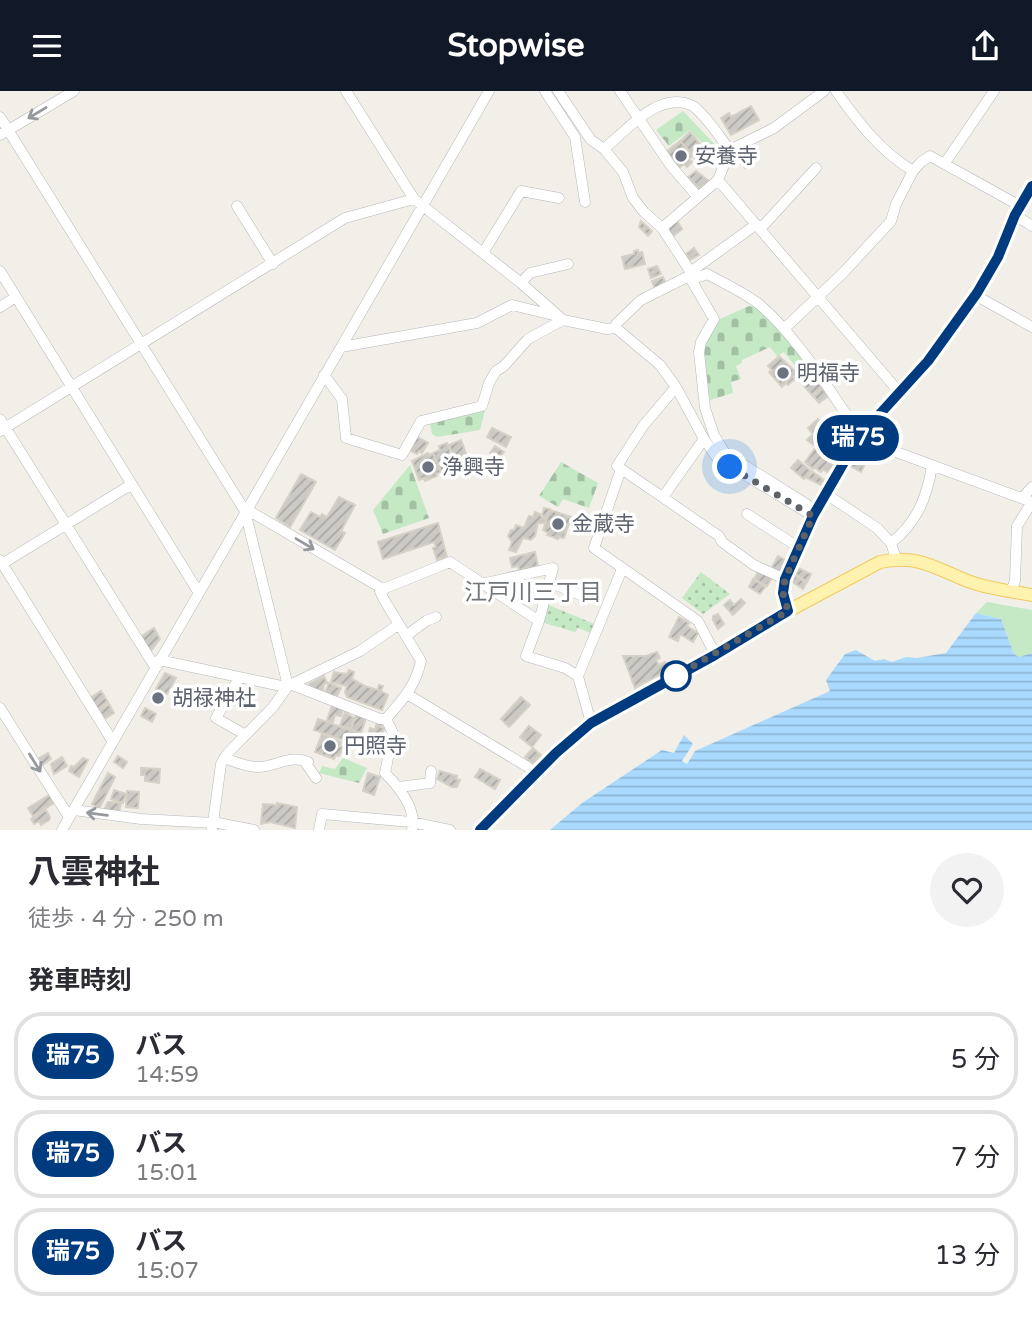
<!DOCTYPE html>
<html lang="ja">
<meta charset="utf-8">
<style>
body{margin:0;font-family:"Varela Round","Noto Sans JP",sans-serif;background:#f2f2f3;color:#2b2b33;height:100vh;display:flex;flex-direction:column;font-size:26px;white-space:nowrap}
*{box-sizing:border-box;margin:0}
p{font-size:23px;color:#7c7c81}
.icon{flex:none;width:38px;height:38px;fill:none;stroke:currentColor;stroke-width:2;stroke-linecap:round;stroke-linejoin:round}
.map{position:relative;height:739px;overflow:hidden}
.side{display:flex;flex-direction:column;background:#fff;flex:1}
.side>*{flex:none}
.badge{padding:0 14px;border-radius:23px;font-size:24px;line-height:46px}
.you{position:absolute;width:35px;height:35px;margin:-18px;border:5px solid #fff;border-radius:50%;background:#1a73e8;box-shadow:0 0 0 10px #1a73e833}
.map>.badge{position:absolute;translate:-50% -50%;box-shadow:0 0 0 4px #fff}
h2{padding:0 28px;font-size:26px;line-height:63px}
.round{display:grid;place-items:center;flex:none;width:74px;height:74px;border-radius:37px;background:#f2f2f3}
.overview{display:flex;align-items:center;justify-content:space-between;height:119px;padding:0 28px}
h1{font-size:33px;font-weight:700;line-height:52px}
ul{padding:0;list-style:none}
li{display:flex;align-items:center;gap:21px;height:88px;margin:0 14px 10px;padding:0 14px;border:4px solid #e1e1e2;border-radius:28px}
li div{flex:1}
li b{display:block;font-size:26px}
li em{font-style:normal}
li .badge{min-width:77px;font-weight:700;text-align:center}
header{display:flex;justify-content:space-between;align-items:center;height:91px;padding:0 28px;background:#111827;color:#fff;font-size:32px;font-weight:700}
.map>svg:first-child{display:block}
.grass{fill:#c5e8c5}
.cemetery{fill:url(#cemetery-stones)}
.park{fill:url(#park-dots)}
.water{fill:url(#water-rules)}
.building{fill:url(#building-hatch);stroke:#d6d1c6;stroke-width:2}
.lines{fill:none;stroke-linecap:round;stroke-linejoin:round}
.minor-casing{stroke:#b5b8bc;stroke-width:11}
.major-casing{stroke:#f2c960;stroke-width:14}
.minor{stroke:#fff;stroke-width:10}
.major{stroke:#fff2af;stroke-width:12}
.oneway{stroke:#979a9d}
.line-casing{stroke:#fff;stroke-width:16}
.line{stroke:#003b80;stroke-width:10}
.walk{stroke:#5f6368;stroke-width:7;stroke-dasharray:0 12.6}
.worship-dot{fill:#6b7280;stroke:#fff;stroke-width:2.5}
.stop-dot{fill:#fff;stroke:#003b80;stroke-width:3.5}
.labels{text-anchor:middle;dominant-baseline:central;stroke-width:7;stroke-linejoin:round;paint-order:stroke}
.worship-label{font-size:21px;fill:#5b616d;stroke:#fff;text-anchor:start}
.neighbourhood-label{font-size:23px;fill:#70757a;stroke:#fff}
</style>
<header><svg class="icon" aria-label="menu" viewBox="0 0 24 24"><path d="M4 6h16M4 12h16M4 18h16"/></svg>Stopwise<svg class="icon" aria-label="share" viewBox="0 0 24 24"><path d="M12 15V3M7 8l5-5 5 5M5 13v7h14v-7"/></svg></header>
<div class="map">
<svg width="1032" height="739" viewBox="0 0 1032 739">
<defs>
<pattern id="cemetery-stones" width="16" height="16" patternUnits="userSpaceOnUse" patternTransform="scale(1.75)"><rect width="16" height="16" fill="#c5e8c5"/><path d="M2 7V4a2 2 0 0 1 4 0v3zM10 15v-3a2 2 0 0 1 4 0v3z" fill="#a3c0a4"/></pattern>
<pattern id="park-dots" width="8" height="8" patternUnits="userSpaceOnUse" patternTransform="scale(1.75)"><rect width="8" height="8" fill="#c5e8c5"/><path d="M2 2h.1M6 6h.1" fill="none" stroke="#a3c0a4" stroke-width="1.8" stroke-linecap="round"/></pattern>
<pattern id="water-rules" width="6" height="5" patternUnits="userSpaceOnUse" patternTransform="scale(1.75)"><rect width="6" height="5" fill="#aadaff"/><path d="M0 2.5h6" fill="none" stroke="#8eb4d2"/></pattern>
<pattern id="building-hatch" width="6" height="6" patternUnits="userSpaceOnUse" patternTransform="scale(1.75)"><rect width="6" height="6" fill="#cccac5"/><path d="M-1 1l2-2M0 6l6-6M5 7l2-2" fill="none" stroke="#a9a8a4"/></pattern>
</defs>
<rect width="100%" height="100%" fill="#f1efe8"/>
<!-- grass -->
<path class="grass" d="M987,511L1032,519V562L1019,566L1014,563L1001,528L976,522Z"/>
<!-- cemetery -->
<path class="cemetery" d="M683,20L722,61L717,68L690,39L669,55L656,39Z
M749,215L760,218L805,268L796,276L784,261L777,265L770,256L742,269V272L736,275L741,288L731,291L733,302L710,309L704,274L705,251L720,228Z
M485,319L480,339L437,346L432,343L430,333Z
M561,371L598,392L589,417L563,408L558,416L539,405Z
M410,374L429,427L383,443L373,419Z
M343,667L367,677L359,692L319,682L322,675L335,678Z"/>
<!-- park -->
<path class="park" d="M701,481L730,503L703,523L682,507Z
M546,513L597,534L593,543L578,537L575,541L541,531Z"/>
<!-- water -->
<path class="water" d="M976,522L1001,528L1014,563L1019,566L1032,562V739H550L582,712L662,659L674,662L684,644L693,653L682,670L687,673L695,660L830,600L826,589L845,563L856,559L875,570L884,568L892,571L906,566L917,567L946,562Z"/>
<!-- building -->
<path class="building" d="M751,15L759,29L731,44L721,27L729,22L731,26Z
M690,41L707,61L703,65L707,69L702,73L693,66L697,63L693,58V64L680,50Z
M680,50L692,65L689,68L692,71L687,76L684,73L679,77L666,61Z
M744,61L752,72L745,77L737,66Z
M696,80L709,90L699,97L688,86Z
M676,128L682,138L672,146L665,137Z
M641,130L652,140L648,145L639,136Z
M694,157L699,164L690,169L686,163Z
M638,159V162L642,161L645,173L625,178L622,166L634,163V160Z
M657,175L661,183L651,187L648,178Z
M663,186L666,193L655,198L652,190Z
M779,265L797,282L793,286L795,288L788,294L786,292L782,296L769,281L772,279L768,275Z
M815,285L823,295L812,304L803,294Z
M822,297L828,305L819,312L813,305Z
M818,328L844,354L837,367L829,358L813,378L805,371L816,356L807,349L813,343L808,337Z
M492,337L511,346L506,356L487,346Z
M417,346L428,352L422,362L419,360L417,363L409,359Z
M461,349L468,368L456,372L449,354Z
M447,352L456,374L441,380L433,362L440,359L439,355Z
M861,354L873,358L867,371L854,366Z
M495,355L504,361L499,368L490,362Z
M428,362L429,364L433,362L441,381L436,383L437,385L425,390L424,387L419,389L412,370Z
M825,363L835,371L827,381L823,378L821,381L815,377Z
M853,368L865,373L861,381L850,375Z
M798,369L811,380L804,388L791,377Z
M813,381L824,389L821,394L807,387Z
M301,383L316,391L290,436L276,427Z
M339,406L355,414L341,440L345,442L335,459L300,439L311,421L320,426L322,423L327,426Z
M544,417L550,418L545,432H538L535,445L531,449L523,447L516,461L509,459L512,451L508,445L511,439H514L516,434L524,437L529,425L533,426L535,421L540,423L543,428L545,427L542,424Z
M550,419L571,426L564,447L559,446L558,448L547,444L548,442L543,439Z
M438,432L447,466L437,469L433,457L436,456L434,451L383,468L378,451Z
M535,461L538,475L519,479L518,475L512,476L510,467Z
M778,465L787,470L780,482L772,476Z
M796,476L811,483L807,491L793,481Z
M759,479L773,485L767,495L754,488Z
M793,483L806,492L803,498L791,490Z
M753,488L765,496L760,503L749,496Z
M741,508L745,512L733,524L724,514L730,509L734,514Z
M718,523L724,533L718,538L713,529V525Z
M679,526L689,532L687,535L698,542L693,551L680,543L678,550L669,546Z
M154,537L160,548L150,561L140,546Z
M657,561L660,567L656,569L659,574L665,571L672,577L635,597L623,565H646Z
M349,579L354,581L352,588L365,595L378,599L379,594L383,595L381,600L388,604L382,619L347,606L345,601L347,595L331,591L334,581L347,583Z
M165,582L176,587L167,603L156,598Z
M324,585L327,592L324,593L323,600L320,602L312,600L309,593Z
M329,592L341,597L336,607L325,601Z
M101,600L108,611L97,618L90,607Z
M521,606L530,614L509,636L501,628Z
M109,613L114,622L104,628L99,619Z
M332,614L343,618L341,625L335,624L333,631L327,629Z
M145,617L156,623L152,631L141,625Z
M345,621L354,627L351,637L340,635Z
M356,624L366,627L361,642L351,639Z
M318,628L361,643L357,654L314,639Z
M377,631L383,632L381,636L385,637L381,644L385,645L384,649L368,644L370,637L375,639Z
M529,635L541,644L532,656L520,646Z
M322,643L341,651L340,655L343,656L339,665L336,664L334,668L315,661Z
M370,648L378,651L375,660L367,659Z
M533,657L541,664L533,673L525,666Z
M48,662L51,668L41,675L38,668Z
M118,665L127,671L123,677L114,671Z
M62,666L67,675L54,683L51,673Z
M83,667L88,669L79,686L69,680L71,675L74,676Z
M141,677L160,678L159,692L145,690V684H141Z
M480,678L500,689L495,698L475,686Z
M440,680L457,685L456,688L460,689L457,696H452L437,688Z
M108,682L115,686L99,718L92,713Z
M368,682L380,686L374,704L363,700Z
M114,699L126,703L123,712L111,708Z
M127,700L139,701L138,717L126,716Z
M49,704L54,712L33,725L28,717Z
M108,711L121,712L119,721L104,719Z
M277,712L297,716L295,737L270,731L261,733L263,713L277,714Z
M46,719L50,726L49,729L41,734L39,730L34,733L31,728Z"/>
<g class="lines">
<!-- minor casing -->
<g class="minor-casing">
<path id="minor" d="M346,0L414,108
M545,0L575,46L585,111
M558,0L591,49L604,58L623,81L633,107L644,121L662,137L692,183L696,187L707,183C725,193 743,201 759,213C796,244 827,296 855,336L858,347L1032,411L1017,435L1015,490L1011,500
M620,0L671,75L697,105
M836,0C858,31 880,60 913,80L921,71L930,65L1020,115
M0,26L245,420L288,595
M0,44L74,0
M604,58C626,40 658,0 691,14C703,20 721,48 730,59
M945,72L994,0
M718,89L899,301
M237,115L273,173
M1015,124L1032,135
M662,137L718,89L730,59L774,37L824,0
M483,162L521,100L559,107
M0,180L199,502
M689,185L714,228L701,251L699,261L705,317L714,344L725,362L811,416
M521,192L530,182L568,173
M975,204L1032,236
M0,216L16,206
M785,237L843,182L891,130L896,113L913,80
M341,256L477,232L512,214L557,225
M324,284L342,308L346,347L402,364L421,330L482,315L489,292L496,280L504,275L528,248L563,229
M676,296L643,335L617,375L719,445L722,451L754,474L785,488
M0,328L155,576
M0,340L345,127L414,108L521,192L563,229L607,238L616,237
M621,378L594,457L698,530L715,563
M826,403L877,437L891,452L896,468
M663,406L704,348
M1023,406L1032,396
M246,418L383,498
M747,423L798,456
M813,425L717,367L704,348L676,296L660,274L616,237V233L641,209L689,185L693,179L754,135H763L816,77
M891,452C917,432 927,406 932,375
M0,469L113,651
M2,473L132,393
M549,491L588,507
M481,493L553,477L539,530
M383,498L450,471L539,530L526,565L565,577L578,585L591,632
M383,498L380,500L383,507L421,570C415,596 403,608 386,628
M788,520L783,502L785,488L813,425L858,347L928,270L975,204L998,166L1015,124L1032,95
M406,545L426,530L436,526
M159,569L286,596
M578,585L622,478
M239,587L216,627L246,644
M290,593L380,628H386
M407,603L536,681
M0,617L69,726
M386,628L393,642L385,682C399,696 417,718 412,739
M224,667C235,671 246,676 258,676C275,676 291,663 308,671L307,674L316,687
M399,696L430,692L431,680
M74,719L141,728L214,732
M213,731L254,739
M62,739L489,0
M212,739L221,673L227,663L273,616L288,595L360,560L398,534
M319,739L322,723L411,731L450,739"/>
</g>
<!-- major casing -->
<g class="major-casing">
<path id="major" d="M480,739L556,662L591,632L715,563L788,520L880,471C919,463 934,477 968,490C988,498 1011,500 1032,504"/>
</g>
<!-- minor -->
<use href="#minor" class="minor"/>
<!-- major -->
<use href="#major" class="major"/>
</g>
<!-- one-way arrows -->
<defs><path id="oneway-shaft" d="M-6 0H5M1.5-3L5.5 0L1.5 3" fill="none" stroke-width="1.6" stroke-linecap="round" stroke-linejoin="round" transform="scale(1.75)"/></defs>
<g class="oneway">
<use href="#oneway-shaft" transform="translate(37 22) rotate(149)"/>
<use href="#oneway-shaft" transform="translate(305 453) rotate(31)"/>
<use href="#oneway-shaft" transform="translate(35 672) rotate(58)"/>
<use href="#oneway-shaft" transform="translate(97 723) rotate(-173)"/>
</g>
<g class="lines">
<!-- line casing -->
<g class="line-casing">
<path id="line" d="M480,739L556,662L591,632L715,564L788,520L783,502L785,488L813,425L858,347L928,270L977,202L998,166L1015,124L1032,95"/>
</g>
<!-- line -->
<use href="#line" class="line"/>
<!-- walk -->
<path class="walk" d="M676,585L674,586L788,520L783,502L785,488L813,425L730,376"/>
</g>
<!-- markers -->
<g class="worship-dot">
<circle cx="681" cy="65" r="7"/>
<circle cx="783" cy="282" r="7"/>
<circle cx="428" cy="376" r="7"/>
<circle cx="558" cy="433" r="7"/>
<circle cx="158" cy="607" r="7"/>
<circle cx="330" cy="655" r="7"/>
</g>
<circle class="stop-dot" cx="676" cy="585" r="14"/>
<g class="labels">
<!-- worship labels -->
<g class="worship-label">
<text x="695" y="65">安養寺</text>
<text x="797" y="282">明福寺</text>
<text x="442" y="376">浄興寺</text>
<text x="572" y="433">金蔵寺</text>
<text x="172" y="607">胡禄神社</text>
<text x="344" y="655">円照寺</text>
</g>
<!-- neighbourhood labels -->
<g class="neighbourhood-label">
<text x="533" y="502">江戸川三丁目</text>
</g>
</g>
</svg>
<div class="you" style="left:730px;top:376px"></div>
<b class="badge" style="left:858px;top:347px;background:#003b80;color:#fff">瑞75</b>
</div>
<section class="side">
<div class="overview"><div><h1>八雲神社</h1><p>徒歩 · 4 分 · 250 m</p></div><a class="round"><svg class="icon" aria-label="heart" viewBox="0 0 24 24"><path d="M12 20l-8-8c-3-5 5-10 8-4 3-6 11-1 8 4z"/></svg></a></div>
<h2>発車時刻</h2>
<ul>
<li><span class="badge" style="background:#003b80;color:#fff">瑞75</span><div><b>バス</b><p>14:59</p></div><em>5 分</em></li>
<li><span class="badge" style="background:#003b80;color:#fff">瑞75</span><div><b>バス</b><p>15:01</p></div><em>7 分</em></li>
<li><span class="badge" style="background:#003b80;color:#fff">瑞75</span><div><b>バス</b><p>15:07</p></div><em>13 分</em></li>
</ul>
</section>
